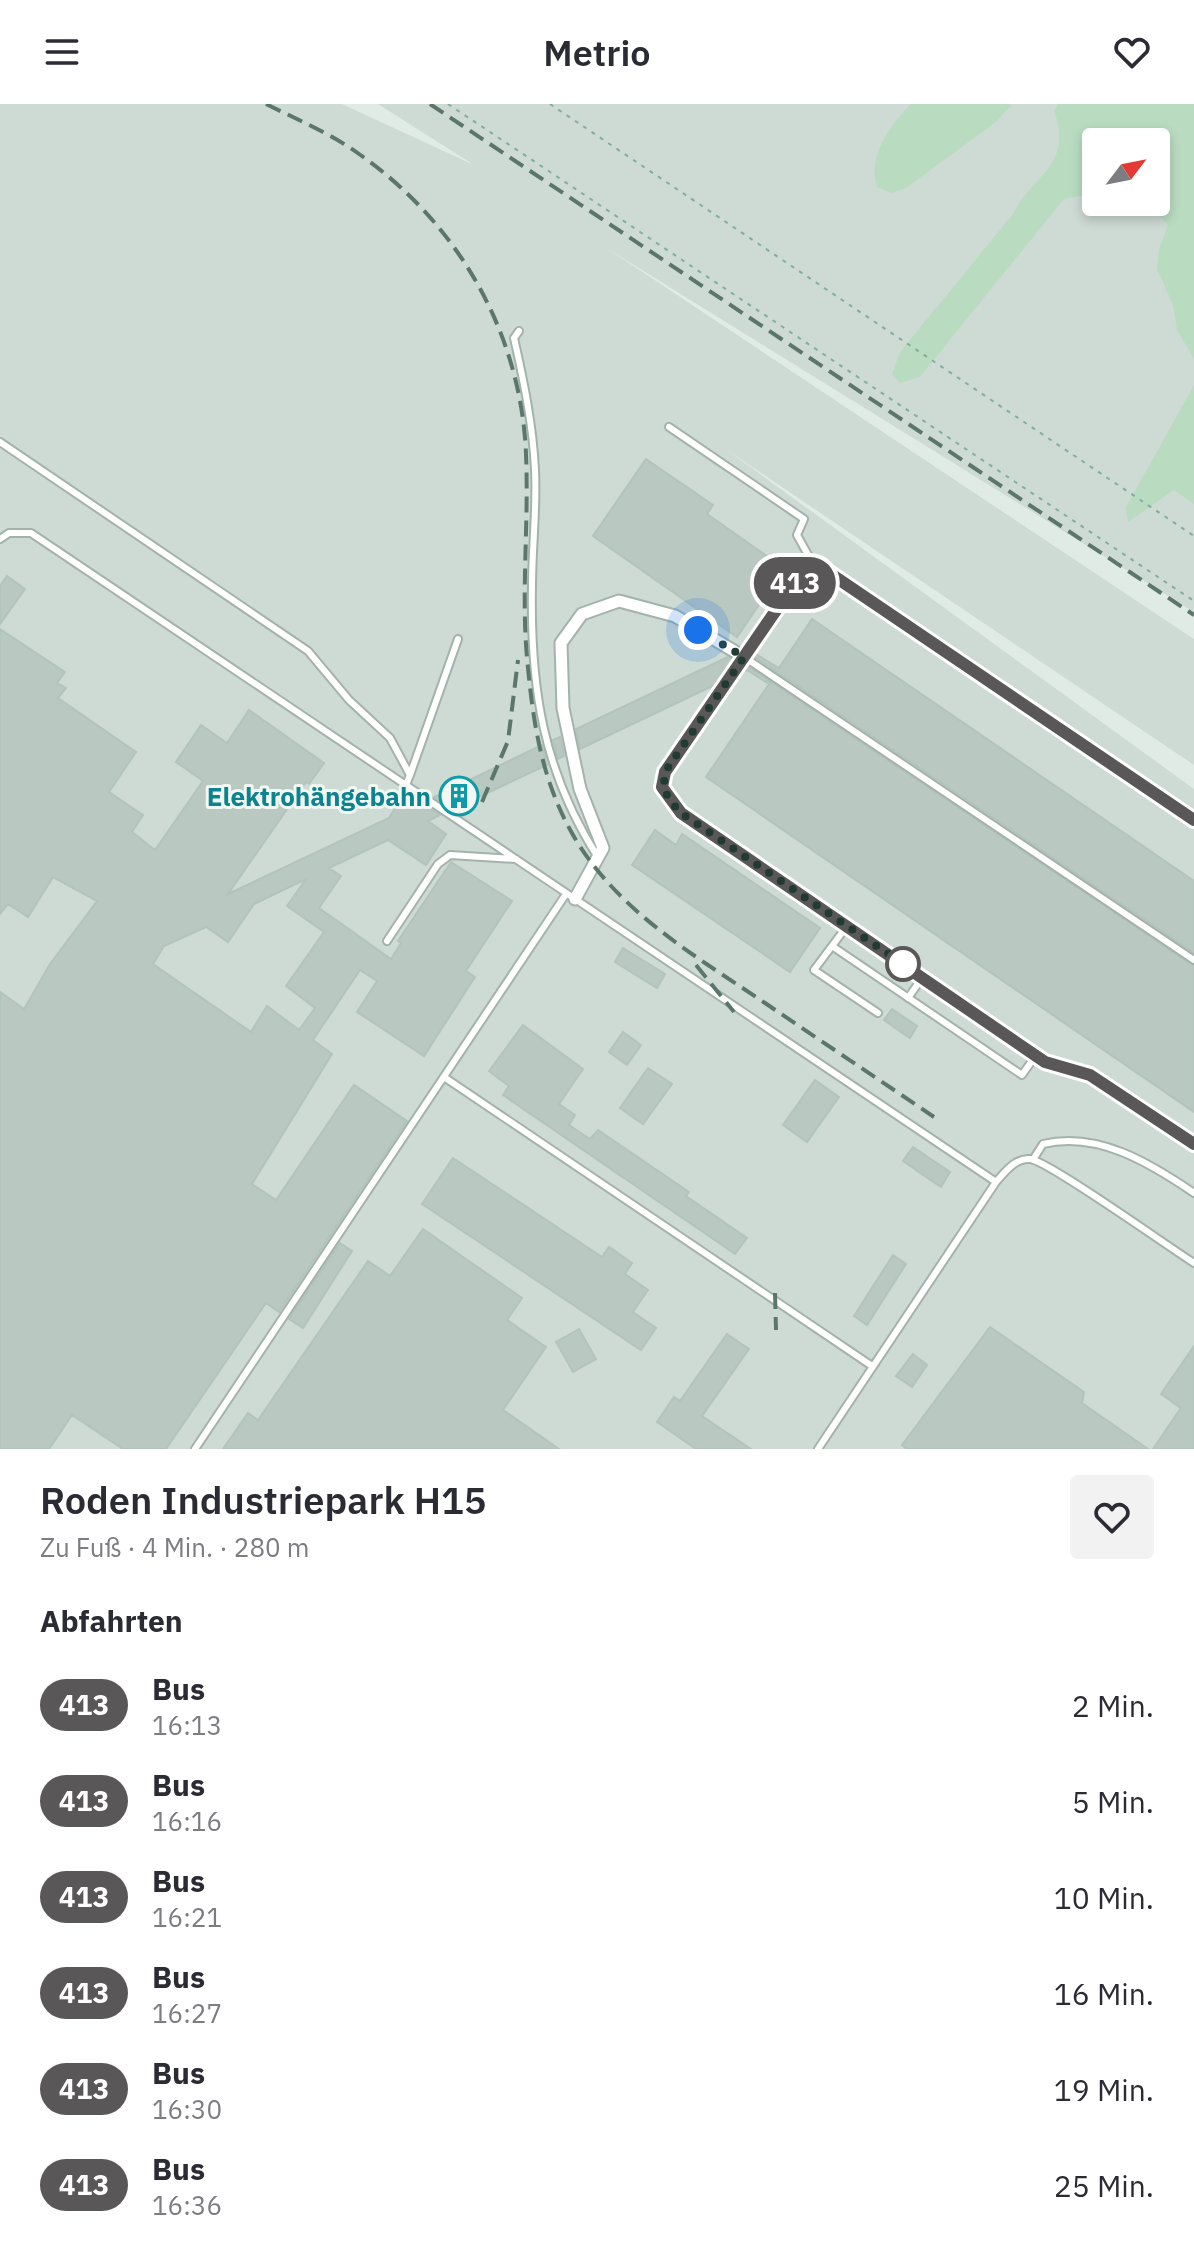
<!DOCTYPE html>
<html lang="de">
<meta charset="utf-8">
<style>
body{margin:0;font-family:"IBM Plex Sans",sans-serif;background:#f2f2f3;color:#2b2b33;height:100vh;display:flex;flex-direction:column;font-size:30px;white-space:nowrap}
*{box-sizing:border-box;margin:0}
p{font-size:26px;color:#7c7c81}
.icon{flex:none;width:44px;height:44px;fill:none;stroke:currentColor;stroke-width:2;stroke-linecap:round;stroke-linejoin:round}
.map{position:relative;height:1345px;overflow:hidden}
.panel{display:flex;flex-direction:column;background:#fff;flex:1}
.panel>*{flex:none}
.badge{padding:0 16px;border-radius:26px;font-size:28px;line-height:52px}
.needle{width:52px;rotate:58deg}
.controls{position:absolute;left:1082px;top:24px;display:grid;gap:16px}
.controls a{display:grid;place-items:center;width:88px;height:88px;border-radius:8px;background:#fff;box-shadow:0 4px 12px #0003;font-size:40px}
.you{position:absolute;width:40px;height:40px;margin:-20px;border:6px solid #fff;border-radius:50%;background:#1a73e8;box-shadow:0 0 0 12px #1a73e833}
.map>.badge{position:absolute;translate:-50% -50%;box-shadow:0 0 0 4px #fff}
h2{padding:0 40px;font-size:30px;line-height:72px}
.round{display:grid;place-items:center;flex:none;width:84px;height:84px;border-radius:8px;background:#f2f2f3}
.head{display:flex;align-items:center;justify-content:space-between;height:136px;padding:0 40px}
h1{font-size:38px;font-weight:600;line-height:60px}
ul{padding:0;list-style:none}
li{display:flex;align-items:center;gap:24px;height:96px;padding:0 40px}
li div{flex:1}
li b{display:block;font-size:30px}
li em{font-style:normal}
li .badge{min-width:88px;font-weight:700;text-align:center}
header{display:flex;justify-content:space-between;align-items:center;height:104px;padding:0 40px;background:#fff;font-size:36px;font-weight:600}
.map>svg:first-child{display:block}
.built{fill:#cedbd4;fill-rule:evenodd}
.green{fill:#b9dcc0}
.building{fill:#b9c8c1;stroke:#b3c4bc;stroke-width:2;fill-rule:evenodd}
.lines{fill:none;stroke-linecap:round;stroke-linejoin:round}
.lane-casing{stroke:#a3b3ac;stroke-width:10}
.street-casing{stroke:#a3b3ac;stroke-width:15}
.path{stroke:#81ae9d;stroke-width:2;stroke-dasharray:4 6;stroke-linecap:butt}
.lane{stroke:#fff;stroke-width:6}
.street{stroke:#fff;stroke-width:11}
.rail{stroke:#5b776d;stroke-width:4;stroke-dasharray:16 8;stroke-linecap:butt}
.line-casing{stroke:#fff;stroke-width:18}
.line{stroke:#5a5758;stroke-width:12}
.walk{stroke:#213b32;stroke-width:8;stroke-dasharray:0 14.4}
.stop-dot{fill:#fff;stroke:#5a5758;stroke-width:4}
.labels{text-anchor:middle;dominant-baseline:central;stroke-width:6;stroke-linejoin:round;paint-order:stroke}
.culture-label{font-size:26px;font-weight:bold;fill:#0d838f;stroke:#f1f8f4;text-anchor:end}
</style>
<header><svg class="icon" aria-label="menu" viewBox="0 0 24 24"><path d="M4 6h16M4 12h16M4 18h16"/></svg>Metrio<svg class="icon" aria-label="heart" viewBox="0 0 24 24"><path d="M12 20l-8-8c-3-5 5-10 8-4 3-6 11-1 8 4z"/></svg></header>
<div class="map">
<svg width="1194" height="1345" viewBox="0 0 1194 1345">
<rect width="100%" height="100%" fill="#e0ebe5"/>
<!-- built -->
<path class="built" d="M0,0H342L474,61L378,0H1194V508L608,145L1194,535V661L727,346L1194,685V1345H0ZM1096,38H1156V98H1096Z"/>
<!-- green -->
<path class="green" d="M911,0H1010L1011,2L996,18L906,84L891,89L877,83C867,54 890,20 911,0Z
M1058,0H1194V255L1177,226L1173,201L1157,165L1159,145L1168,121L1147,98H1156V38H1096V93L1090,90L1064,95L920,273L900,279L892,270L900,248L1013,110C1033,69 1074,62 1054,7Z
M1194,281V400L1174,386L1128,418L1126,403Z"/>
<!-- building -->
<path class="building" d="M646,355L713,401L707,410L784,464L737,533L593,432Z
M7,472L25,485L0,520V482Z
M812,515L1194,777V849L752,551L754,549L779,564Z
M0,525L65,568L57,579L66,584L58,594L136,648L109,688L143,711L132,728L155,746L203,677L176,658L201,621L227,639L249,606L324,659L309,680L306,678L228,790L389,714L399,698L408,704L421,699L440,711L428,717L446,730L426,761L388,736L329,764L341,772L319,804L391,855L401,839L398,837L451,758L512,797L466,867L475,873L424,952L357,908L377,877L360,866L313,936L332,950L252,1080L276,1096L354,981L407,1017L279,1208L266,1199L166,1345H123L72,1311L49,1345H0V888L24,905L50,860L97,797L53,773L28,813L8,800L0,810ZM306,775L287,802L324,828L286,882L315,904L299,926L267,902L251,928L153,860L164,842L206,823L228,838L254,800Z
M728,553L734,557L719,579L580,645L576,625Z
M746,561L1194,862V1008L706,673L769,580L747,566L740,569Z
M560,633L564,652L558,655L553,636Z
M542,641L547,661L453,705L434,693Z
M655,726L676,741L682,730L820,824L790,868L632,761Z
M623,844L665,870L657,884L615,858Z
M892,905L917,922L910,934L884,916Z
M523,921L583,965L559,1000L575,1011L569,1021L590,1035L598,1026L689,1088L686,1092L747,1134L735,1150L503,991L509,982L489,967Z
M623,928L641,941L627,961L609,948Z
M648,964L672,980L643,1020L620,1004Z
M815,976L839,993L807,1038L783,1021Z
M913,1043L950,1068L941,1083L903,1057Z
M453,1054L602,1153L609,1143L632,1159L625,1170L648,1186L633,1208L656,1224L641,1246L422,1100Z
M423,1125L522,1194L507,1216L546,1243L503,1306L559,1345H223L248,1309L258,1316L368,1157L390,1172Z
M340,1139L352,1147L303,1224L289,1215Z
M893,1151L906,1160L867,1221L854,1212Z
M990,1223L1084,1288L1082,1299L1148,1345H907L902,1341Z
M579,1225L596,1255L573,1268L556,1238Z
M727,1230L749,1245L702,1312L751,1345H696L657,1318L674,1293L680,1297Z
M1194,1242V1345H1153L1181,1304L1161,1290Z
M913,1250L927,1261L912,1283L896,1272Z"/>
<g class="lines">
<!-- lane casing -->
<g class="lane-casing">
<path id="lane" d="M519,227L514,234C524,278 533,322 535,366C537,404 532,444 532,482C530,584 543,668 599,755
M669,323L804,415L797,431L817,467
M0,338L308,547L349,596L390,634L410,671L406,681
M0,435L9,429H31L996,1078
M744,553L1194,856
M410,671L458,535
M1194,716L825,466L810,468L794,480L665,668L662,683L681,709L1045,958L1090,971L1194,1040
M847,822L832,842L1022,971L1036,951
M387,837L438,760L450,751L516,755
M832,842L814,866L878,909
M908,894L922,874
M444,973L872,1262
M1034,1054L1043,1040C1098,1027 1150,1059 1194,1089
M195,1345L566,790
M818,1345L996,1078C1005,1068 1015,1054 1030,1055C1047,1056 1170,1144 1194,1159"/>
</g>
<!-- street casing -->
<g class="street-casing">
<path id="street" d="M575,795L603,744L580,685L563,604L561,539L582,510L619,497L675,512L744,553"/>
</g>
<!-- path -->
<path class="path" d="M448,0L1194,497
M550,0L1194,432"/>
<!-- lane -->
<use href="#lane" class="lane"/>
<!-- street -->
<use href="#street" class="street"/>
<!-- rail -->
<path class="rail" d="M266,0C298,16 330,29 359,50C458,119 521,229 526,350C529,419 521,486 527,554C533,618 541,675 573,731C617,807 694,851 765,899C821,937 878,975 934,1013
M430,0L1194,511
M482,698L508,637L518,556
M696,861L734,908
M775,1189L776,1226"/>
</g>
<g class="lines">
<!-- line casing -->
<g class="line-casing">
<path id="line" d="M1194,716L825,466L810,468L794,480L665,668L662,683L681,709L1045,958L1090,971L1194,1040"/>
</g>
<!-- line -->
<use href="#line" class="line"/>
<!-- walk -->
<path class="walk" d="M698,526L744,553L665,668C662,687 667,694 681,709L903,860"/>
</g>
<!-- icons -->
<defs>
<g id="building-ring" transform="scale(2)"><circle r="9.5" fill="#f1f8f4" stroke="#0f9aa8" stroke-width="1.5"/><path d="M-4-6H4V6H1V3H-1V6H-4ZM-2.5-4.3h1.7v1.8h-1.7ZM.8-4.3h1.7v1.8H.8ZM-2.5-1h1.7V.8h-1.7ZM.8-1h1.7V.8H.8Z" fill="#0f9aa8"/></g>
</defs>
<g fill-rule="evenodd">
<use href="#building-ring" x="459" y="692"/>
</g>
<!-- markers -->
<circle class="stop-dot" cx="903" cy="860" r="16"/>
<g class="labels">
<!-- culture labels -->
<g class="culture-label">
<text x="431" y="692">Elektrohängebahn</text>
</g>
</g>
</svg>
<div class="controls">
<a><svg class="needle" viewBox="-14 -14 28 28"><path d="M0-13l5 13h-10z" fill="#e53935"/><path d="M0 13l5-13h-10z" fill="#7c7c81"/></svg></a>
</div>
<div class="you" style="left:698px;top:526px"></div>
<b class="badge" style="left:795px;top:479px;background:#5a5758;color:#fff">413</b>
</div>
<section class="panel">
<div class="head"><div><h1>Roden Industriepark H15</h1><p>Zu Fuß · 4 Min. · 280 m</p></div><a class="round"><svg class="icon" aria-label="heart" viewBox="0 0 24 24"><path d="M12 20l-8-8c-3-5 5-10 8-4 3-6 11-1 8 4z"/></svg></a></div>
<h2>Abfahrten</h2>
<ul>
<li><span class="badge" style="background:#5a5758;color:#fff">413</span><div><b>Bus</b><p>16:13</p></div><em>2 Min.</em></li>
<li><span class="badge" style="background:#5a5758;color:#fff">413</span><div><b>Bus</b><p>16:16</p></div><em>5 Min.</em></li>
<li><span class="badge" style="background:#5a5758;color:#fff">413</span><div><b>Bus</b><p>16:21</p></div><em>10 Min.</em></li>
<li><span class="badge" style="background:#5a5758;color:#fff">413</span><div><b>Bus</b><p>16:27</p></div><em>16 Min.</em></li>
<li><span class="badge" style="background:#5a5758;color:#fff">413</span><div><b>Bus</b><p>16:30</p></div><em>19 Min.</em></li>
<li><span class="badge" style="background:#5a5758;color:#fff">413</span><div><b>Bus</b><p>16:36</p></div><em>25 Min.</em></li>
</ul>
</section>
